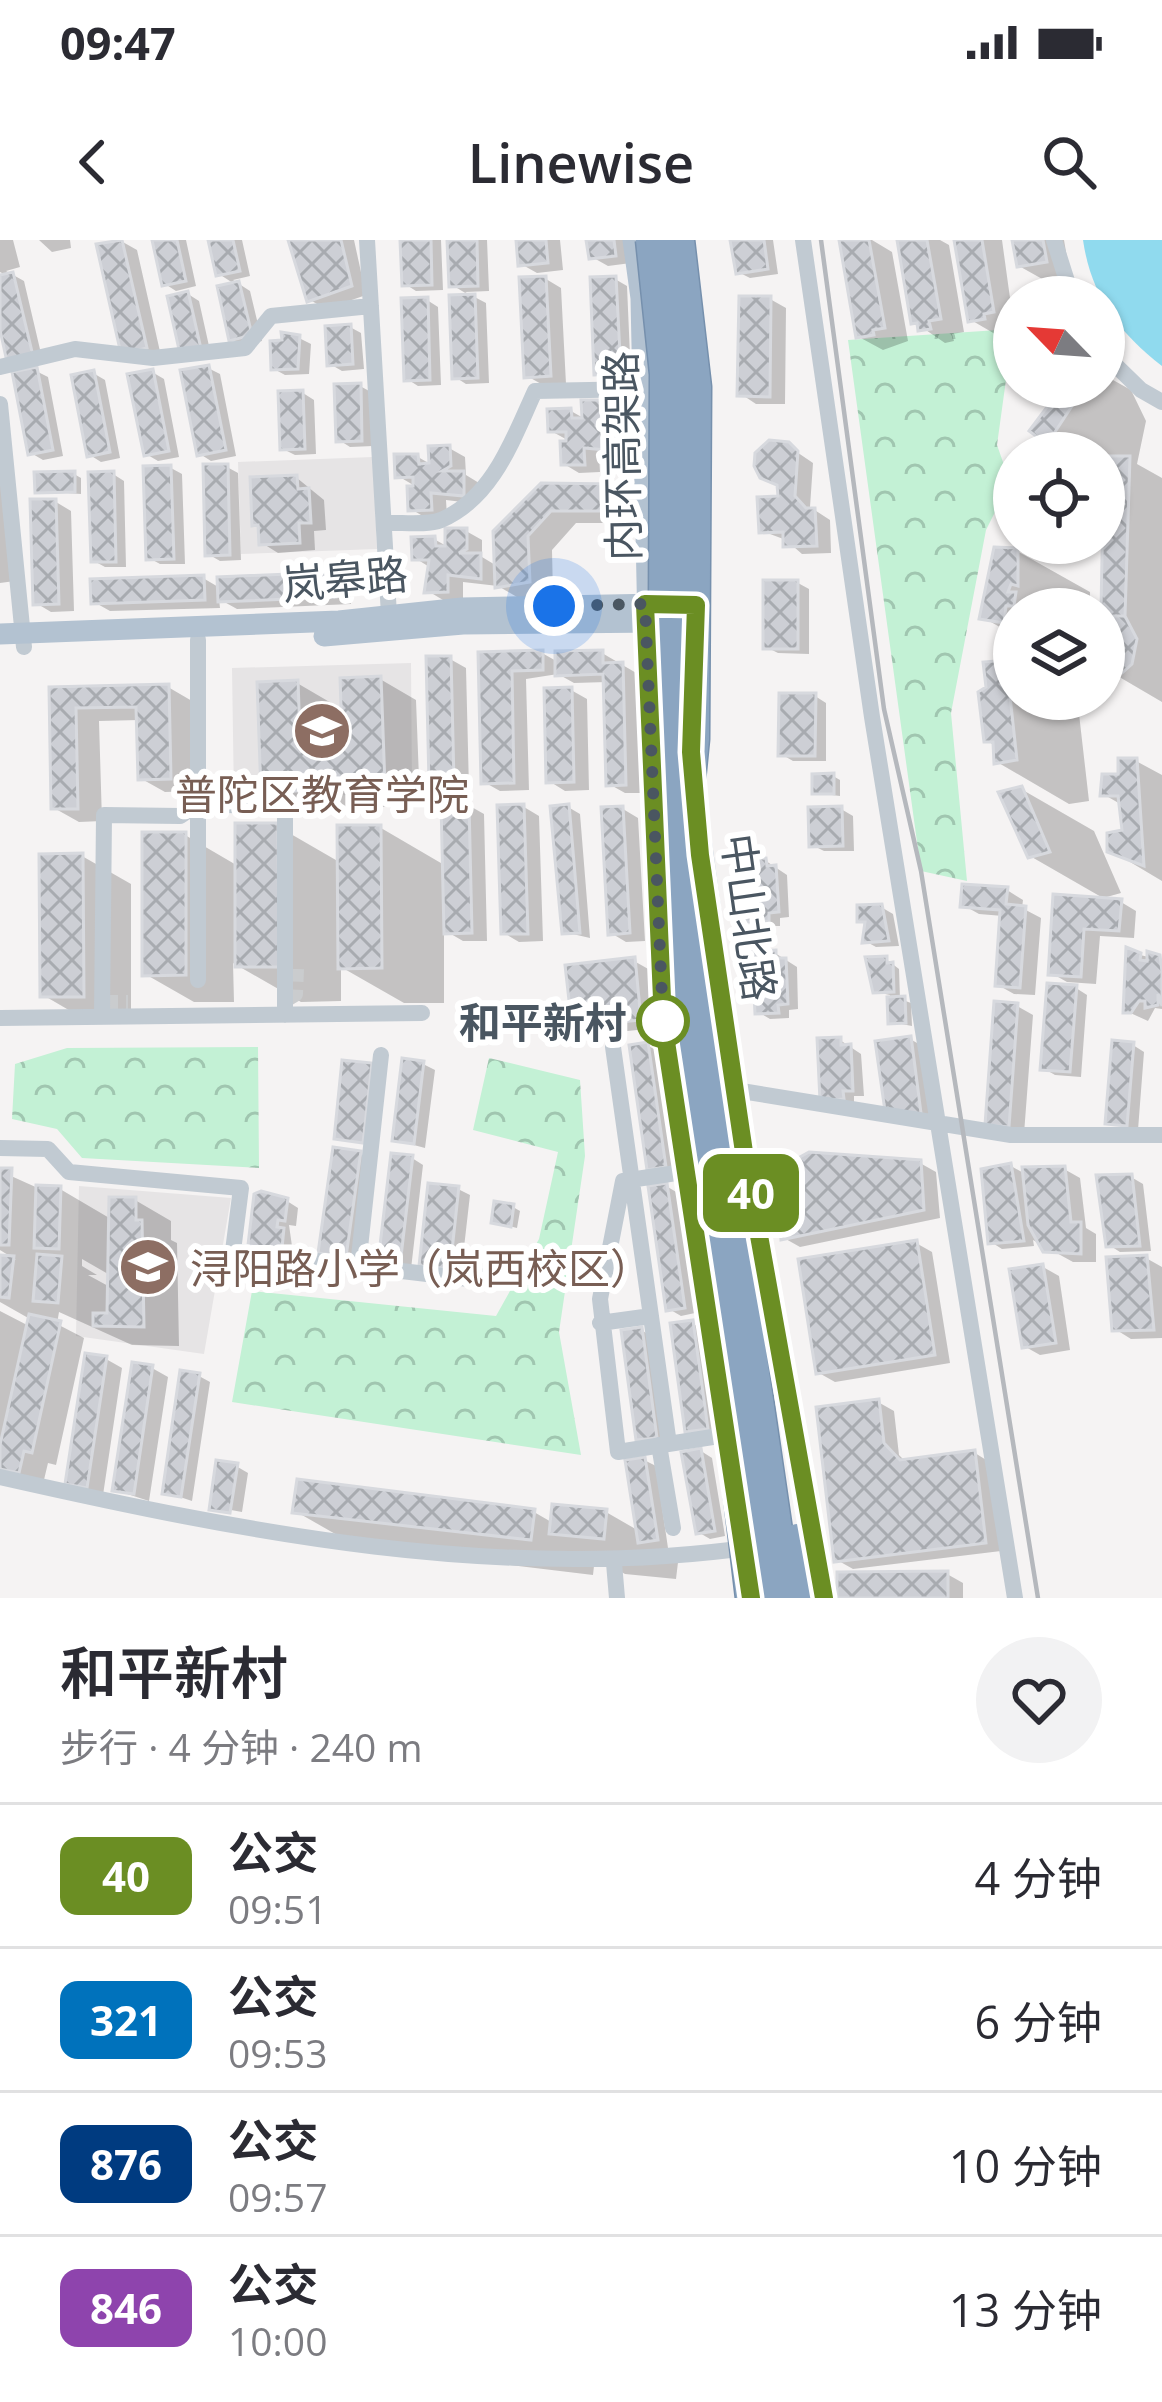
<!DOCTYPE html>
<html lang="zh">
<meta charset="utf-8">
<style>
body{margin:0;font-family:"Open Sans","Noto Sans SC",sans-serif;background:#f2f2f3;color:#2b2b33;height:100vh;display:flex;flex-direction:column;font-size:45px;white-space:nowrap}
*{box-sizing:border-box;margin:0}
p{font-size:39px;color:#7c7c81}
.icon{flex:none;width:66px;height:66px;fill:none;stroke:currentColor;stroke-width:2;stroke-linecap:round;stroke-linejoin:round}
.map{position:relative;height:1358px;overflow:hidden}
.details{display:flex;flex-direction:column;background:#fff;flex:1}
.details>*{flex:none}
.badge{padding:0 24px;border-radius:18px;font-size:42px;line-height:78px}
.needle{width:78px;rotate:295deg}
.controls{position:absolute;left:993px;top:36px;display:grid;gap:24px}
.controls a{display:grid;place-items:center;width:132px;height:132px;border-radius:50%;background:#fff;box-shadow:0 3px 9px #0004;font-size:60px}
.you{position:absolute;width:60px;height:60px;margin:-30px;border:9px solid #fff;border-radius:50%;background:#1a73e8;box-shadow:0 0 0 18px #1a73e833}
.map>.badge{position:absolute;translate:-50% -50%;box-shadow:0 0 0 6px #fff}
.round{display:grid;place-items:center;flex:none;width:126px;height:126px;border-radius:63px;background:#f2f2f3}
.headline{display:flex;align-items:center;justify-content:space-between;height:204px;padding:0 60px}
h1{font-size:57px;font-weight:600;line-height:90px}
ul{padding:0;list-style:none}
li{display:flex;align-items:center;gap:36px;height:144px;padding:0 60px;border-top:3px solid #e1e1e2}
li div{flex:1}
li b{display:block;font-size:45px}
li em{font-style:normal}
li .badge{min-width:132px;font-weight:700;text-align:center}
.status{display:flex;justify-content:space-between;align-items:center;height:84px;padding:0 60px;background:#fff;direction:ltr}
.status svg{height:33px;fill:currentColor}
header{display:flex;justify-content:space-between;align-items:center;height:156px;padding:0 60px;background:#fff;font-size:54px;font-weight:600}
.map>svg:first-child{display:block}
.education{fill:#e6e4e5}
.park{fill:url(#park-crowns)}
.water{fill:#90daee}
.shadow{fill:#0003;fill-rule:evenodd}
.building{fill:url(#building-cross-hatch);stroke:#d7d9de;stroke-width:3}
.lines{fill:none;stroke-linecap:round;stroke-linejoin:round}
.minor-tunnel{stroke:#caccce;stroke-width:16;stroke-dasharray:16 8;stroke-linecap:butt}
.minor{stroke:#c1cad2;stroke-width:16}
.major{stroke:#b3c2d1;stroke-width:21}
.rail{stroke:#b5b8bd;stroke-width:4.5}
.highway-bridge-casing{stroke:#7690ad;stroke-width:27;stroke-linecap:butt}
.highway-bridge{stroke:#8ba5c1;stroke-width:24}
.line-casing{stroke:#fff;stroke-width:27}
.line{stroke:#6b8e23;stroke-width:18}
.walk{stroke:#4a5661;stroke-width:12;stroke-dasharray:0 21.6}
.stop-dot{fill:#fff;stroke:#6b8e23;stroke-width:6}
.labels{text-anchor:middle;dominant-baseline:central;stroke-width:12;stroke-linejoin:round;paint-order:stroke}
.street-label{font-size:42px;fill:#4a5661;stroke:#fff}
.education-label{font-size:42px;fill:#785e54;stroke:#fff}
.stop-label{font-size:42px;font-weight:bold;fill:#4a5661;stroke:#fff;text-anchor:end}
</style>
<div class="status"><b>09:47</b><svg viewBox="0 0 49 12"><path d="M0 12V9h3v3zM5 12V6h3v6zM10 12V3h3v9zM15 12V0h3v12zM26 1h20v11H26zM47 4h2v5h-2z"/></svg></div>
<header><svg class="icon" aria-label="back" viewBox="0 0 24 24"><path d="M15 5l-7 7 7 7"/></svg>Linewise<svg class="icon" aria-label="search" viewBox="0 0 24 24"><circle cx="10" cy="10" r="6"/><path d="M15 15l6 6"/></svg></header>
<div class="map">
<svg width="1162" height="1358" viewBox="0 0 1162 1358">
<defs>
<pattern id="park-crowns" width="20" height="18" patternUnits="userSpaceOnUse" patternTransform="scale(3)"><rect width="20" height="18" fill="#c3f1d5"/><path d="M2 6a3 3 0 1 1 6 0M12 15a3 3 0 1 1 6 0" fill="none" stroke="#a0c6b0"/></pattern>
<pattern id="building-cross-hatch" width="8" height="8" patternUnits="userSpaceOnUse" patternTransform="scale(3)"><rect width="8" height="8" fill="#cdcfd5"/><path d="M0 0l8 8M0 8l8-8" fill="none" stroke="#a8abb0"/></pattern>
</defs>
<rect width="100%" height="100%" fill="#f5f3f3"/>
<!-- education -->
<path class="education" d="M373,217L377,309L241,314L238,222Z
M411,423L412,553L234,559L232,428Z
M79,946L231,958L204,1114L76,1096Z"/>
<!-- park -->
<path class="park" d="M1013,89L997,205L1010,242L986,290L951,473L967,641L921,631L848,100Z
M258,807L259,928L82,918L57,889L12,879L15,824L67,808Z
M489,818L580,840L585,916L559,1092L581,1215L232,1162L252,1051L496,1076L539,999L558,912L473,890Z"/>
<!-- water -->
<path class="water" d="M1083,0H1162V126C1118,92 1091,55 1083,0Z"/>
<!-- shadow -->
<path class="shadow" d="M0,0H13L20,27L6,31L24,41L43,122L21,127L0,76V38L8,36L0,32Z
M39,0H70L71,8L52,12Z
M155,0H186L196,46L176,51L165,44Z
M211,0H242L250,36L233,40L250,51L262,101L243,105L232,99L236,45L219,34Z
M291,0H354L366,55L326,69L310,60Z
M403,0H441L443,50L416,51L405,44Z
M450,0H487L489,51L465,52L486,63L489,143L466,144L455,137L472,57L452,45Z
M519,0H560L563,30L537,33L521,24Z
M589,0H628L631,23L608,26L592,17Z
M734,0H773L778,34L750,38L738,32Z
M842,0H872L892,12L908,101L883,110L859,97Z
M900,0H940L949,5L964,92L952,94L954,101L945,103L914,82Z
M957,0H1002L1014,87L995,94L971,80Z
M1015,0H1064L1070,35L1044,40L1019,26Z
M121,1L137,10L161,116L140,121Z
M546,39L561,48L566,144L543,145L527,136Z
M615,39L627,46L631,139L609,140L597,134Z
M188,54L199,61L211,115L194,119Z
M770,59L786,68L785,164H756L741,154Z
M427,60L438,67L441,145L418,146L407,139Z
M350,87L361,93L364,129L342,131L330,124Z
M299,98L311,104L309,134L285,135L274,129Z
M208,128L220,134L236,216L211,221L200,214Z
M36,131L48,137L63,216L43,220L31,213Z
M152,132L164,139L179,217L158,221L146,214Z
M93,133L105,140L120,218L101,222L90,215Z
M1104,135L1131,150L1146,181L1137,224L1162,238V462L1104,428V213H1068L1033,191L1059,155L1055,147H1104Z
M360,146L371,152L373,206L350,207L339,200Z
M303,153L314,160L316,214L295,215L283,209Z
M602,163L618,172L619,190L632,197V218L599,215L600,232L579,233L564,224L573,203L551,191L571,171L585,179Z
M782,202L813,223L810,267L830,280L831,313L802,314L786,300L762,291L781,259Z
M449,208L465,217L466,235L479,243V264L446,260L447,277L426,278L411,269L420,249L398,236L418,217L432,225Z
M0,227L15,341L0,343Z
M227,227L238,233L241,320L220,321L208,314Z
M171,228L182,234L185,324H160L149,318Z
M74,234L81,238V254L38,251Z
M113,234L124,241L126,327H105L94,321Z
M297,238L324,260L326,290L314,291L315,310L278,313L262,303L261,288L255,284Z
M542,246L615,247L640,261V283H576L552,310L553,355L522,360L498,346L463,342V360H443L428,351L431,328L415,318L434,299L448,307L466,291L482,300V317L497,326Z
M56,262L71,271L74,371L51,372L36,363Z
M1017,311L1090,352V369H1014V395L982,377Z
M335,335L351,344V364L237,369L219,359L220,368L110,371L94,362L203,338L220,348Z
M798,343L809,349V414L778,413L766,407Z
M542,413L558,422L602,413L638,434L641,553H625L609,544L607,442L574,443L558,434L526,439L529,550L500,551L484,542L481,415Z
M450,419L466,428L469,549L448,550L432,541Z
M1006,423L1014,428V459H1068L1078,465L1089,561L1069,564L997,522L996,506L987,501Z
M380,439L416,460L420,565L300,571L264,551L297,443L333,464L334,497H345Z
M168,447L192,461L194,551L165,552L140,538L139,480L99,481L102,581L79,582L54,568L52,450Z
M571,450L587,459L589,550L565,551L549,541Z
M815,456L826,463V521H793L781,514Z
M1136,521L1162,535V641L1110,610L1125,593L1122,565L1103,554Z
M833,536L840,540V556L815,553Z
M1021,549L1094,591L1121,653L1103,658L1030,616Z
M468,565L484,574L487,701H463L444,690V763H404L341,727V761L301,762L233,723L234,762H194L145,734L185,595L238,626L277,586L341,623L381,588L446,626Z
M524,567L539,576L543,701L519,702L504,693Z
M568,567L580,574L590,698L564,692Z
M623,569L638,578L645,701L626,702L611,693Z
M841,569L853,576L854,611H824L812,605Z
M82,616L131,644V783H91L43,755Z
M766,621L787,635L789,677L780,678V686H760L749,680Z
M1007,650L1023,660L1022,668L1041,678L1035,755L1014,754L998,745L1003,676L979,674L963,665Z
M1056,658L1121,662L1136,671L1134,698L1100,696L1096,744L1067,742L1051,733Z
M881,667L893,674L899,706L876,707L865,701L867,684L860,680Z
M775,713L797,727L798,769L789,770V778L770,779L758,772Z
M1140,715L1162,720V769L1155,768L1148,781L1126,771Z
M886,719L899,729L900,759L911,763L912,786L891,782L890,755L876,752Z
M634,721L650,730L656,788L590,795L574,785Z
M1076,748L1087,755L1081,837L1055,835L1043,828Z
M1017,766L1033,775L1024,894L1004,893Z
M910,799L926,808L936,881L904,885Z
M840,800L861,814L864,856H854V864L834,866Z
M647,805L659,812L676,933L661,935Z
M1133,805L1144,812L1138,890L1109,882Z
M423,824L435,830L425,908L395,900Z
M360,914L376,923L361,1024L337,1021Z
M412,918L423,925L411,1029L393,1027Z
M920,923L936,932L940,978L800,1007L784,998Z
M1011,926L1027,935L1064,929L1080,938L1086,988L1096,994V1022H1073L1033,1000L1034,1006L1002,1009L991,1002Z
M0,931L40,949H60L111,979L135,960L171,981V1000L177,1003L179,1106L132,1105L59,1072L57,1084L84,1098L56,1225L48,1223L43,1244L0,1235V1071L29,1086L30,1079L0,1062V1018L16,1020L0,1010ZM82,1019L122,1042L110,1047L88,1035H97L82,1026Z
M1131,937L1143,944L1151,1011L1120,1012L1109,1005Z
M666,946L678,953L695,1073L681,1076L669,1069Z
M458,949L470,955L461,1034L422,1024Z
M287,961L298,968L296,986L289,985L293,1013L263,1010Z
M513,967L520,971L517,988L494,982Z
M916,1003L932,1012L950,1123L835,1142L819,1133Z
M1146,1018L1162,1027V1098L1131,1099L1115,1089Z
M1043,1027L1059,1036L1070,1110L1040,1115L1024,1106Z
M692,1083L703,1090L718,1194L699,1197L687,1190Z
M641,1090L653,1097L667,1203L651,1205L639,1199Z
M106,1119L122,1128L103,1255L84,1252Z
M152,1128L168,1137L149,1261L115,1250Z
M199,1136L210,1142L192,1261L165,1252Z
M878,1162L894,1171L899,1215L906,1222L975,1213L991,1223L1001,1311L853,1329L837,1320Z
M701,1211L712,1218L725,1296L710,1299L698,1292Z
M644,1220L656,1226L668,1308L679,1314L676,1339L625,1334L595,1317L593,1335L358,1307L295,1271L534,1272L553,1283L606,1272L639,1291Z
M236,1226L248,1233L242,1272L220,1268V1273L212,1268Z
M947,1334L963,1343V1358H840Z"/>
<!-- building -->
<path class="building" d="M122,0L147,108L121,114L96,4Z
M152,0H177L186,41L162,46Z
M208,0H233L240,31L216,36Z
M288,0H341L352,46L307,62Z
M400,0H431L432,45L402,46Z
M447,0H477L478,46L449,47Z
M516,0H546L548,23L518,26Z
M586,0H614L616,16L589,19Z
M730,0H764L768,29L736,34Z
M839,0H869L885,88L873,90L874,95L856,98Z
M897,0H927L941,79L929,81L931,89L918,91L917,83L911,84Z
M954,0H982L994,72L984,74L985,79L968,82Z
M1012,0H1043L1047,22L1017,27Z
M13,32L33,116L7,122L0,90V35Z
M546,36L551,136L524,138L519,37Z
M616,36L621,134L594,135L590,37Z
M239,41L252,95L229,101L217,46Z
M188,51L201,109L180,114L167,56Z
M475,54L478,138L452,139L449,55Z
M739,56H771L770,157L737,156Z
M428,57L430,140L404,141L401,58Z
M351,84L353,124L327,126L325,86Z
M281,92L300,95L298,129L271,130L270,101L282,100Z
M209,125L226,210L197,216L180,130Z
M37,127L53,210L28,215L12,132Z
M153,129L169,211L144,216L127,134Z
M94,130L110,212L87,217L71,135Z
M361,143L362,201L336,202L334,144Z
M1052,147H1072L1074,163L1047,204L1029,191L1056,155Z
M303,150L305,209L280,210L278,151Z
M581,160H603L604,181L595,186L617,185V211L584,208L585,225H561L560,201H566V192H548L547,169L571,168L572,178H582Z
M769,200L789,202L798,211L795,256L806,268H815L817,306L783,307V292L759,293L757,257L778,256L777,245L760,238L754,226L755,213Z
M450,205L451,226L442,231H464V256L431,253L432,270L408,271L407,246H413V237L395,238L394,214H418L419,224L429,223L428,206Z
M1104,216H1130L1125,376H1104L1101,369Z
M203,224H228L230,315L205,316Z
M171,225L174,319L146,320L143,226Z
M75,231V252L35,253L34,232Z
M114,231L116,322H91L88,232Z
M297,235L298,249L309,248L311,283H299L300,303L259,305L258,285L252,286L250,237Z
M541,243L616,244V271H551L528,296L530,342L495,348L493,291Z
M30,259H56L59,364L33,365Z
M445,288H467V309L459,313H481V339L448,335V352L424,353L429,320H412L411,297L435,296L436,306H445Z
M994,307L1018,308V346L1011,344L1008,352H1016L1014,366H1006L1004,383L979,379Z
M335,332L336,357L218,362L217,337Z
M204,335L205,360L91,364L90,339Z
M763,340H798V409H763Z
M1104,376H1125L1137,399L1132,424L1122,433L1104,432Z
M543,410V430L512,431L514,543L481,544L478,412Z
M603,410V423L623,422L626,545L606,546L603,434L555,436V411Z
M426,416H451L454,542L429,543Z
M1006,420L1017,520L994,524L993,502H984L978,452L986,447L983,422Z
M381,436L385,546L261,553L257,442L298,440L300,496L342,494L340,438Z
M169,444L171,539L138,540L136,467L76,468L78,569H51L49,447Z
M572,447L574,542L546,543L544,448Z
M779,453H816L815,516H778Z
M1118,518H1137L1144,626L1107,612V593L1122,590L1118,556H1100L1102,534H1118Z
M834,533V554H812V534Z
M1022,546L1050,612L1028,618L998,552Z
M441,562H469L472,693L444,694Z
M524,564L528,694H501L497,565Z
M569,564L580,693L562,694L550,566Z
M623,566L630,693L608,695L601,567Z
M842,566L843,606L809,607L808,567Z
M235,583H278L279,727H235Z
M337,585H381L382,728L338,729Z
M142,592H186V735L142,736Z
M83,613L84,757H40L39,614Z
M766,618L767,626L776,625L779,672L769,673V681L746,682L743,619Z
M962,644L1008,647L1006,664L1026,666L1020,748L995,746L1000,670L960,667Z
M1053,654L1122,659L1119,691L1084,689L1081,737L1048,735Z
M882,664L889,701L862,703L865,682H857V665Z
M1126,707L1141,713L1140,720L1147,721V711L1160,715L1162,732V766L1158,754V765L1145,768V761H1139L1131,773H1123Z
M776,710V718H786L788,764L778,765L779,773L755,774L752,711Z
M887,716V723L893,722L894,752L873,753L865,717Z
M635,717L641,780L572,787L565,725Z
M1047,743L1077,745L1070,832L1040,830Z
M905,756L906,783L888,784L887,757Z
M994,761L1018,763L1009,887L985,885Z
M911,796L921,873L886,878L875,801Z
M841,797V805L851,804L853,851H843L844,859L820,861L817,798Z
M1112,800L1134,802L1127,886L1105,884Z
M648,802L666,927L647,930L629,805Z
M402,818L424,821L414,904L392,901Z
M342,820L372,823L363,903L334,899Z
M333,907L361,911L346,1017L318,1013Z
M809,912L921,920L924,970L781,1000L778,947L789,923Z
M809,912L921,920L924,970L781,1000L778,947L789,923Z
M391,913L413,915L400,1025L378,1022Z
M1011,923L1024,1001L988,1004L981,929Z
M1065,926L1071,982H1081V1014L1043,1012L1028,985L1022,927Z
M0,928H12L9,1005H0Z
M1132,934L1140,1006L1106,1007L1096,935Z
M428,943L459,946L450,1029L419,1026Z
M667,943L685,1068L666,1071L648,946Z
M36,945L61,946L59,1009L34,1008Z
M261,951L288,958L285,981L278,980L277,987L284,988L282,1008L273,1007V1012L248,1005L254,954Z
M109,957H136V980H142L144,1087L93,1086V1073H107Z
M494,961L514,964L511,987L491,983Z
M917,1000L935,1115L816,1134L798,1019Z
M37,1014L62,1016L58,1063L33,1061Z
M0,1015L14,1016L9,1058L0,1057Z
M1147,1015L1154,1090L1112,1091L1106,1017Z
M1043,1024L1056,1103L1022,1108L1009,1029Z
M29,1074L61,1081L32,1213L24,1211L19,1233L0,1229V1205Z
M693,1080L708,1189L685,1192L670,1083Z
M642,1087L657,1198L636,1200L621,1090Z
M85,1113L107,1116L87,1248L65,1244Z
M132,1122L153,1125L134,1254L112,1251Z
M180,1130L200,1133L181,1257L162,1254Z
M879,1159L884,1203L900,1220L975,1210L986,1303L834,1322L816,1167Z
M701,1208L715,1291L696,1294L681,1212Z
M645,1217L658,1300L638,1303L625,1220Z
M216,1220L238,1223L230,1273L209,1270Z
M297,1239L535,1269L531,1300L292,1273Z
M552,1264L607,1269L604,1299L549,1294Z
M948,1331V1358H837V1332Z"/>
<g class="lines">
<!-- minor-tunnel -->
<path class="minor-tunnel" d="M285,760L295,754L296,729
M102,763H128"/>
<!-- minor -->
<path class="minor" d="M367,0L389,375
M803,0L872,477L1015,1358
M1054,0L1072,57
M1104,114L1141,150L1162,162
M0,127L75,109L153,118L245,108L271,76L371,66
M0,164L24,407
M384,283C400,282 426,286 441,280C493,258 513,199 535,151L643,149
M198,740V400
M285,775V567
M102,777L104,575L180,576L198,564L322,568
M0,778L422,773
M613,807L669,1204
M729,849L1011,895H1162
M0,908L48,909L69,932L241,948L233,1011L469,1039L506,1032
M683,932L623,941L600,1059L618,1212L725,1195
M358,1026L381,815
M600,1083L651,1076
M659,1205L673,1288
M0,1237C248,1293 499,1343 753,1307
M614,1323L617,1358"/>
<!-- major -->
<path class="major" d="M633,0L641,58L650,482
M0,394L339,381L462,368L659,364
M324,396L463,384L658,382
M693,541L744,912L824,1358
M657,651L663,782L699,1031"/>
<!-- rail -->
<path class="rail" d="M821,0L884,469L921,631L1038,1358"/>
<!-- highway-bridge casing -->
<g class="highway-bridge-casing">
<path id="highway-bridge" d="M648,0L662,134L660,608L772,1358
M666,0C688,207 673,413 682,620L790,1358
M682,0L699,147L697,499L691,559
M706,1003L748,1358
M797,1296L808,1358"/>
</g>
<!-- highway-bridge -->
<use href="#highway-bridge" class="highway-bridge"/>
</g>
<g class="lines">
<!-- line casing -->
<g class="line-casing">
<path id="line" d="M751,1358L663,782L645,364L696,365L691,512L700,615L744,912L824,1358"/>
</g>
<!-- line -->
<use href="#line" class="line"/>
<!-- walk -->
<path class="walk" d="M554,366L645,364L663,781"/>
</g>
<!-- icons -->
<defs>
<g id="school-disc" transform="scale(3)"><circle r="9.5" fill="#8d6e63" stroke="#fff"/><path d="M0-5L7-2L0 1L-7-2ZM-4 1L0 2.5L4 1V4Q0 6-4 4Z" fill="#fff"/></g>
</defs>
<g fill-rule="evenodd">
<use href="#school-disc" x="322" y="491"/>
<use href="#school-disc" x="148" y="1027"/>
</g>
<!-- markers -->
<circle class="stop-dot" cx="663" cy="781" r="24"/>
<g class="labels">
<!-- street labels -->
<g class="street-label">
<text transform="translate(621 216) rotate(-91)">内环高架路</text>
<text transform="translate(345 338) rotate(-5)">岚皋路</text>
<text transform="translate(750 677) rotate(82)">中山北路</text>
</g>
<!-- education labels -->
<g class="education-label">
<text x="322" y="553">普陀区教育学院</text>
<text x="190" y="1027" text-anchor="start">浔阳路小学（岚西校区）</text>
</g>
<!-- stop labels -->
<g class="stop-label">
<text x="627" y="781">和平新村</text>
</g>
</g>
</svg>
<div class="controls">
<a><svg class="needle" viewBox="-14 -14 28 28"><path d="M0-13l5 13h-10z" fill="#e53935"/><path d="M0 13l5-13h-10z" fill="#7c7c81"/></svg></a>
<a><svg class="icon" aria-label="locate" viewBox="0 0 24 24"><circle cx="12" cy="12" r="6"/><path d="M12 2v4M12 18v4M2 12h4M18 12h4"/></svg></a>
<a><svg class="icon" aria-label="layers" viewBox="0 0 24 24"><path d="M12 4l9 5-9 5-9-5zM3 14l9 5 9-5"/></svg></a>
</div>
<div class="you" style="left:554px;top:366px"></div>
<b class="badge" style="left:751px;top:953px;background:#6b8e23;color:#fff">40</b>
</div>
<section class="details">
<div class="headline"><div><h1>和平新村</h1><p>步行 · 4 分钟 · 240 m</p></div><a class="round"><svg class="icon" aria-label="heart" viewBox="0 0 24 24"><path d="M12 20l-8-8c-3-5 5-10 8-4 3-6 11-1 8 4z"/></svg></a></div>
<ul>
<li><span class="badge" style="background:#6b8e23;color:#fff">40</span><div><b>公交</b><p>09:51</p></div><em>4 分钟</em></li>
<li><span class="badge" style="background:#0072bc;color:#fff">321</span><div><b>公交</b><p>09:53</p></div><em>6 分钟</em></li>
<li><span class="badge" style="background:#003b80;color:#fff">876</span><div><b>公交</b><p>09:57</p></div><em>10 分钟</em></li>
<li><span class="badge" style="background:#8e44ad;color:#fff">846</span><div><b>公交</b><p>10:00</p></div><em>13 分钟</em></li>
</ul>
</section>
